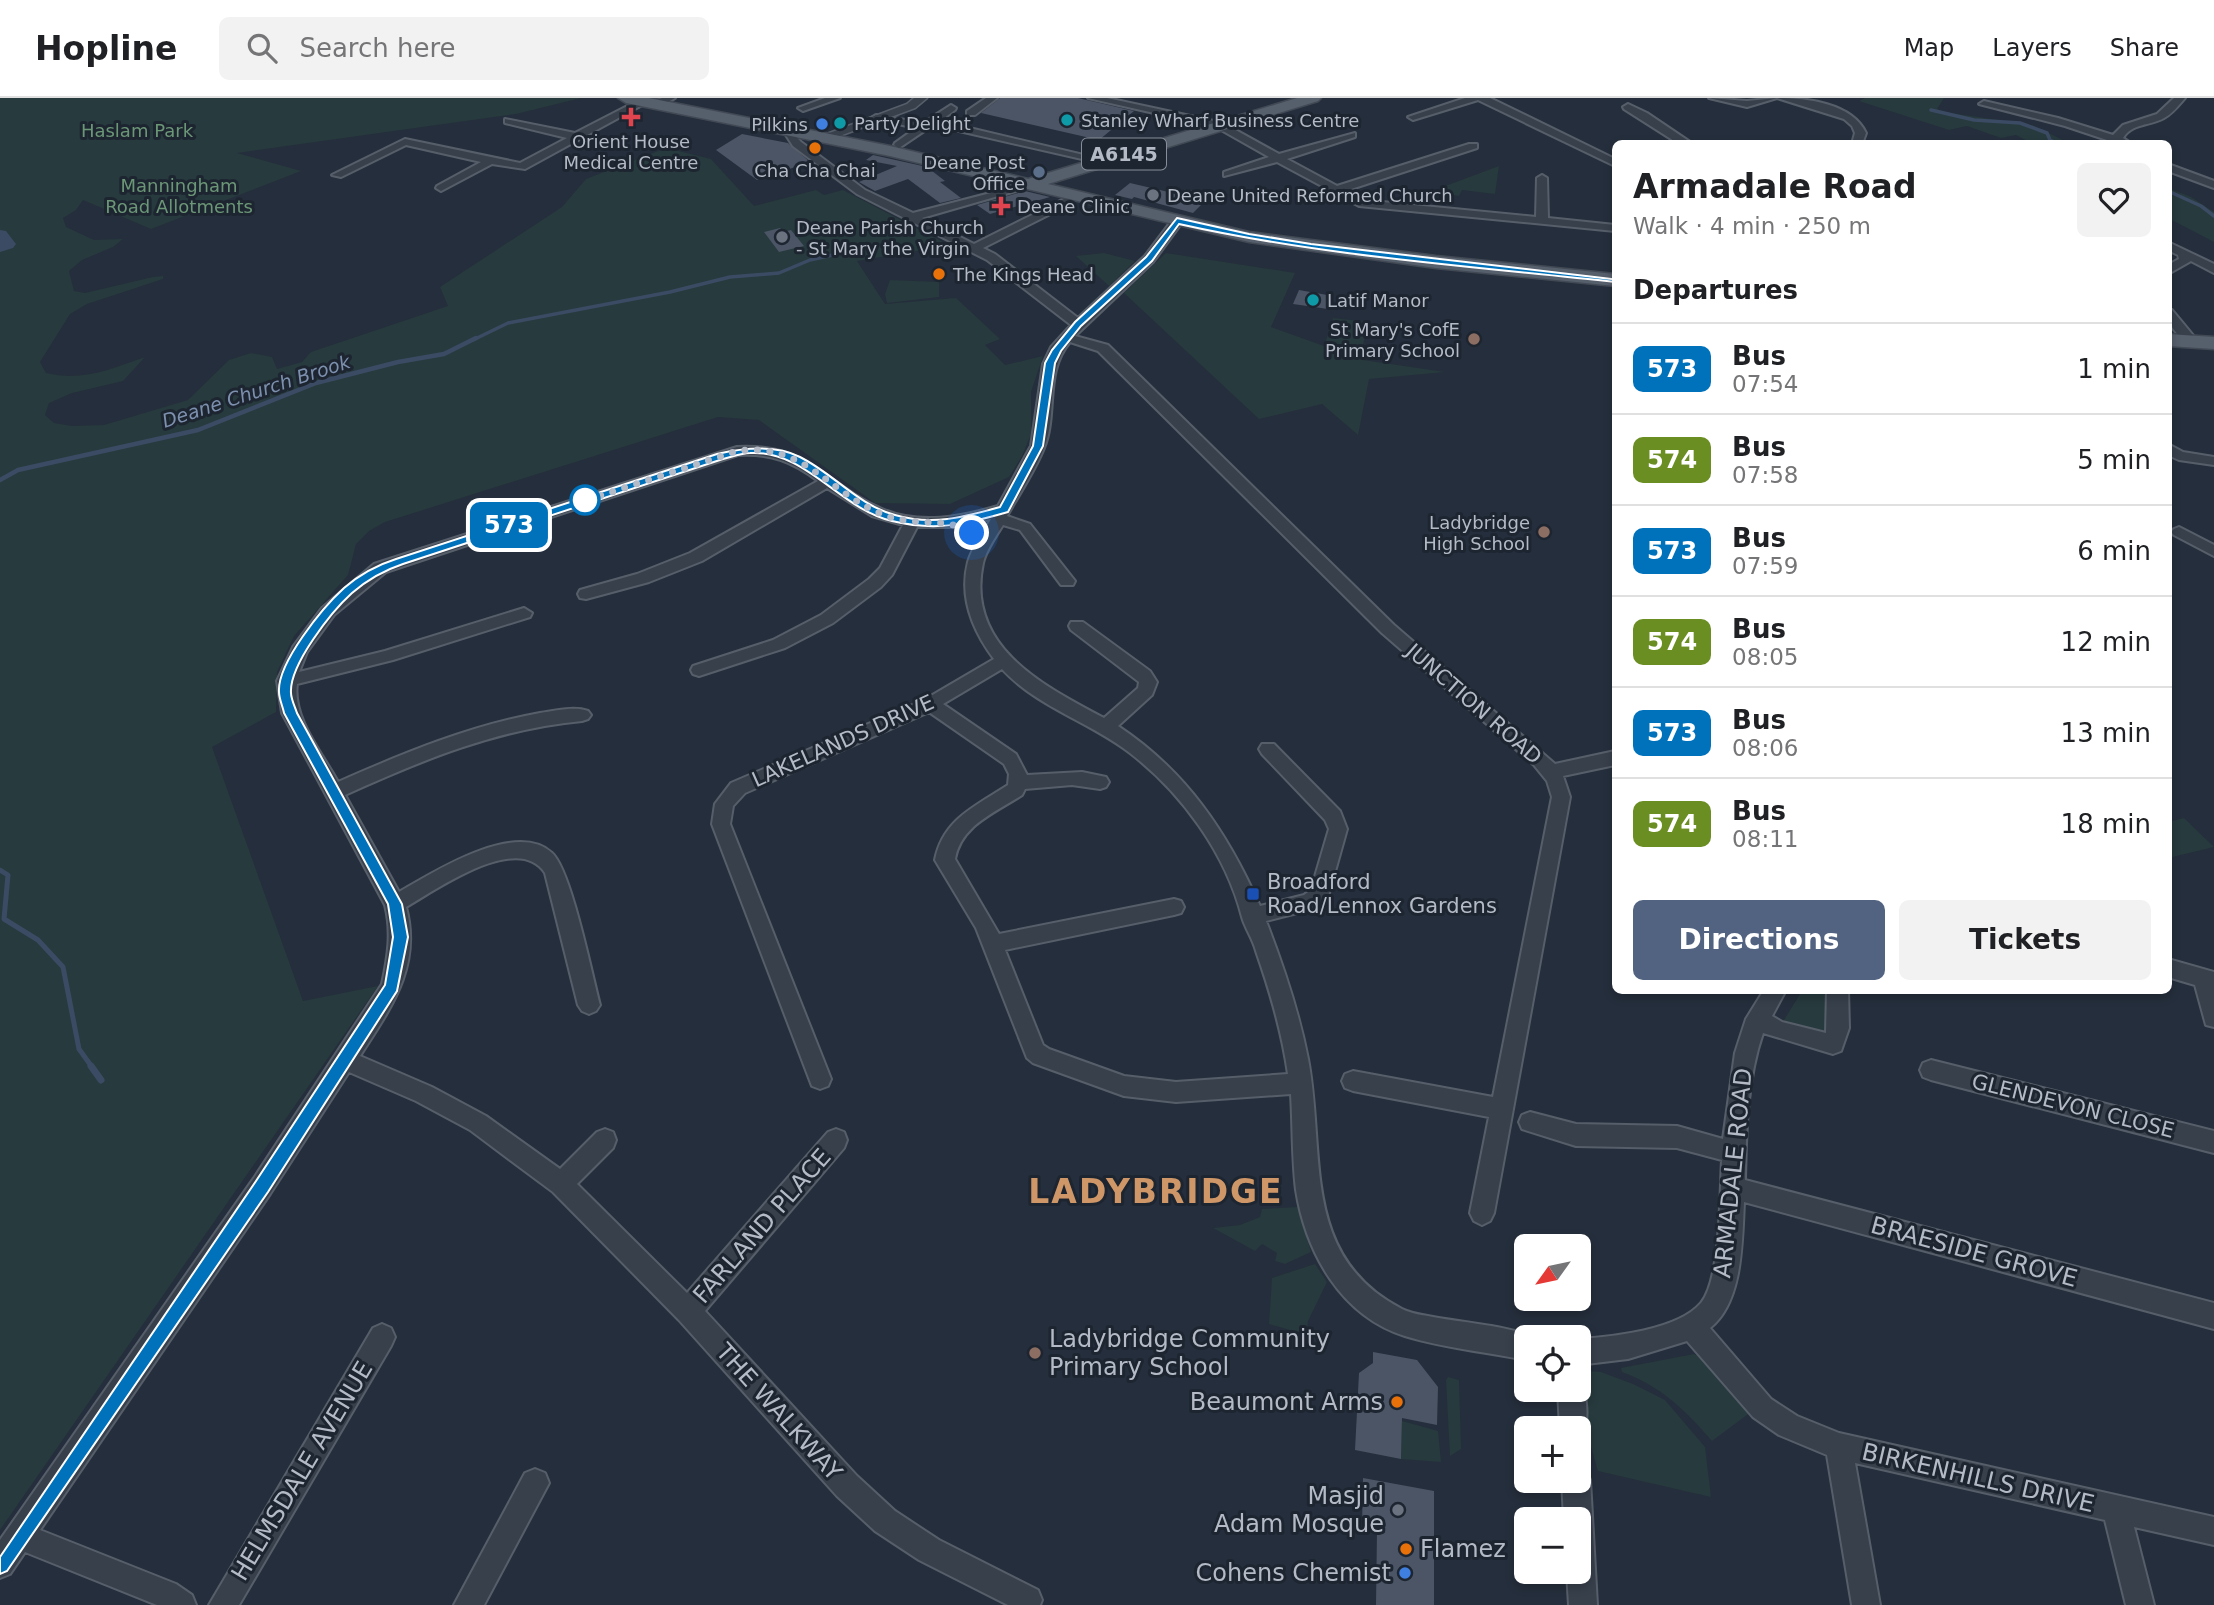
<!DOCTYPE html>
<meta charset="utf-8">
<style>
body{margin:0;font-family:"DejaVu Sans",sans-serif;background:#f2f2f2;color:#202124;height:100vh;display:flex;flex-direction:column;font-size:26px;white-space:nowrap}
*{box-sizing:border-box;margin:0}
p{font-size:23px;color:#757577}
.icon{flex:none;width:38px;height:38px;fill:none;stroke:currentColor;stroke-width:2;stroke-linecap:round;stroke-linejoin:round}
.map{position:relative;flex:1;overflow:hidden}
.panel{position:absolute;left:1612px;top:42px;width:560px;height:854px;display:flex;flex-direction:column;background:#fff;border-radius:10px;box-shadow:0 4px 10px #0003}
.panel>*{flex:none}
.badge{padding:0 14px;border-radius:10px;font-size:24px;line-height:46px}
.needle{width:46px;rotate:237deg}
.fabs{position:absolute;left:1514px;top:1136px;display:grid;gap:14px}
.fabs a{display:grid;place-items:center;width:77px;height:77px;border-radius:10px;background:#fff;box-shadow:0 4px 10px #0003;font-size:35px}
.you{position:absolute;width:35px;height:35px;margin:-18px;border:5px solid #fff;border-radius:50%;background:#1a73e8;box-shadow:0 0 0 10px #1a73e833}
.map>.badge{position:absolute;translate:-50% -50%;box-shadow:0 0 0 4px #fff}
h2{padding:0 21px;font-size:26px;line-height:63px}
.round{display:grid;place-items:center;flex:none;width:74px;height:74px;border-radius:10px;background:#f2f2f2}
.overview{display:flex;align-items:center;justify-content:space-between;height:119px;padding:0 21px}
h1{font-size:33px;font-weight:700;line-height:52px}
.cta{display:flex;gap:14px;margin-top:auto;padding:14px 21px}
.cta a{flex:1;height:80px;border-radius:10px;background:#526281;color:#fff;font-size:28px;font-weight:700;line-height:80px;text-align:center}
.cta a+a{background:#f2f2f2;color:#202124}
ul{padding:0;list-style:none}
li{display:flex;align-items:center;gap:21px;height:91px;padding:0 21px;border-top:2px solid #e0e0e0}
li div{flex:1}
li b{display:block;font-size:26px}
li em{font-style:normal}
li .badge{min-width:77px;font-weight:700;text-align:center}
header{display:flex;align-items:center;gap:42px;box-sizing:border-box;height:98px;padding:0 35px;background:#fff;border-bottom:2px solid #e0e0e0}
header strong{font-size:33px}
nav{display:flex;gap:38px;margin-inline-start:auto;font-size:24px}
.search{width:490px;height:63px;background:#f2f2f2;display:flex;align-items:center;gap:18px;box-sizing:border-box;padding:0 24px;border-radius:10px;color:#757577;font-size:26px}
.map>svg:first-child{display:block}
.green{fill:#273a3d}
.lines{fill:none;stroke-linecap:round;stroke-linejoin:round}
.stream-far3{stroke:#3b4b64;stroke-width:3.5}
.stream-far2{stroke:#3b4b64;stroke-width:4.5}
.stream-far1{stroke:#3b4b64;stroke-width:5}
.stream{stroke:#3b4b64;stroke-width:7}
.river{fill:#3b4b64;fill-rule:evenodd}
.building{fill:#4b5565}
.minor-casing{stroke:#565e6a;stroke-width:4}
.tertiary-casing{stroke:#565e6a;stroke-width:3}
.primary-casing{stroke:#414955;stroke-width:3}
.minor{fill:#38404c;fill-rule:evenodd}
.tertiary{fill:#38404c;fill-rule:evenodd}
.primary{fill:#565f6c;fill-rule:evenodd}
.line{fill:#0072bc;stroke:#fff;stroke-width:2}
.walk{stroke:#b4bbc7;stroke-width:7;stroke-dasharray:0 12.6}
.health-dot{fill:#e0444e;stroke:#1d2531;stroke-width:2.5}
.culture-dot{fill:#0f9aa8;stroke:#1d2531;stroke-width:2.5}
.shop-dot{fill:#3f7fe0;stroke:#1d2531;stroke-width:2.5}
.food-dot{fill:#e8710a;stroke:#1d2531;stroke-width:2.5}
.service-dot{fill:#5c6f8a;stroke:#1d2531;stroke-width:2.5}
.worship-dot{fill:#6b7280;stroke:#1d2531;stroke-width:2.5}
.education-dot{fill:#8d6e63;stroke:#1d2531;stroke-width:2.5}
.stop-dot{fill:#fff;stroke:#0072bc;stroke-width:3.5}
.transit-dot{fill:#1a4fb4;stroke:#1d2531;stroke-width:2.5}
.labels{text-anchor:middle;dominant-baseline:central;stroke-width:6;stroke-linejoin:round;paint-order:stroke}
.far-poi-label{font-size:18px;fill:#b4bbc7;stroke:#1d2531;text-anchor:start}
.far-park-label{font-size:18px;fill:#6c9777;stroke:#1d2531}
.shield{fill:#1d2531;stroke:#878e9a;stroke-width:2}
.shield-label{font-size:19px;font-weight:bold;fill:#b4bbc7}
.far-water-label{font-size:19px;font-style:italic;fill:#7d90ae;stroke:#1d2531}
.street-label{font-size:21px;fill:#b4bbc7;stroke:#1d2531}
.poi-label{font-size:21px;fill:#b4bbc7;stroke:#1d2531;text-anchor:start}
.near-street-label{font-size:24px;fill:#b4bbc7;stroke:#1d2531}
.near-poi-label{font-size:24px;fill:#b4bbc7;stroke:#1d2531;text-anchor:end}
.near-district-label{font-size:33px;font-weight:bold;letter-spacing:2px;fill:#cf9767;stroke:#1d2531}
</style>
<header>
<strong>Hopline</strong>
<div class="search"><svg class="icon" aria-label="search" viewBox="0 0 24 24"><circle cx="10" cy="10" r="6"/><path d="M15 15l6 6"/></svg>Search here</div>
<nav><a>Map</a><a>Layers</a><a>Share</a></nav>
</header>
<div class="map">
<svg width="2214" height="1507" viewBox="0 0 2214 1507">
<rect width="100%" height="100%" fill="#252e3c"/>
<!-- green -->
<path class="green" d="M0,0H581L516,16L237,55L301,73L151,131L83,102L76,112L63,120L66,129L94,142L123,141L113,149L82,162L69,173L74,193L85,195L153,179L163,178V181L87,206L70,216L40,264L46,275C82,284 111,271 145,259L123,283L72,295L49,305L45,317L54,325L72,328L104,327L188,302L229,262L251,255L272,259L277,271L302,264L311,254L448,208L440,189L562,109L586,81L666,50L711,61L754,108L816,92L824,97L843,92L943,144L923,152L857,163L885,206L956,200L1000,241L985,247L1005,267L1043,258L1031,294V336L1022,358L1009,379L950,406L875,405L759,322L718,319L385,424L369,433L356,446L348,477L294,538L277,574L276,614L212,649L303,903L378,888L0,1432Z
M1865,0H1944L1937,11L1944,14L2032,27L2069,45H2031L2016,37L2001,40L1967,28L1949,32L1859,3Z
M1499,68L1495,96L1462,92L1459,98L1446,96L1440,90Z
M2168,90L2191,99L2214,114V144L2168,120Z
M1104,155L1135,163L1109,188L1076,158Z
M1166,155L1295,175L1271,229L1363,262L1445,274L1369,281L1358,337L1322,306L1259,321L1124,195Z
M890,182L939,184V199L887,205L885,196Z
M1333,220L1369,224L1362,251L1325,246Z
M2184,720L2214,749L2168,760V724Z
M1802,893H1819L1830,900V933L1825,936L1789,927L1784,922Z
M1298,1109L1311,1154L1285,1166L1275,1163L1277,1155L1262,1146L1255,1153L1213,1130L1240,1127L1260,1119L1262,1111Z
M1315,1166L1327,1184L1308,1223L1307,1231L1297,1234L1269,1226L1272,1180Z
M1694,1256L1704,1261L1751,1314L1712,1343C1686,1313 1661,1288 1622,1274L1621,1270Z
M1590,1273L1601,1274L1633,1286L1665,1302L1705,1349L1711,1399L1598,1373C1591,1349 1575,1296 1590,1273Z
M1448,1279L1459,1282L1461,1351L1450,1358L1446,1282Z
M1402,1323L1438,1333L1441,1364L1401,1361Z"/>
<g class="lines">
<!-- stream-far3 -->
<path class="stream-far3" d="M1931,12L1974,22L2020,25L2047,35L2050,42L2059,46
M2168,93L2201,108L2214,118
M473,242L508,225L670,194L730,179L779,175L810,162L846,154"/>
<!-- stream-far2 -->
<path class="stream-far2" d="M0,382L18,372L198,332L316,285L398,264L444,256L476,240"/>
<!-- stream-far1 -->
<path class="stream-far1" d="M0,772L8,777L4,821L38,842L63,869L79,951L92,969"/>
<!-- stream -->
<path class="stream" d="M91,968L101,982"/>
<!-- river -->
<path class="river" d="M0,132L6,133L16,146L13,150L0,154Z"/>
</g>
<!-- building -->
<path class="building" d="M1000,0H1078L1134,13L1099,42L981,15Z
M742,36L788,45L810,64L757,82L716,52Z
M873,57L927,69L945,83L940,84L961,100L940,105L908,81L875,93L859,84L897,68L866,62Z
M1130,85L1177,96L1185,91L1211,97L1193,115L1134,99L1132,101L1115,97Z
M1025,93L1050,99L990,116L977,107Z
M780,130L783,134L791,132L804,148L779,154L764,134Z
M1299,192L1333,198L1328,211L1293,206Z
M1373,1254L1417,1262L1438,1289L1437,1327L1402,1320L1401,1361L1355,1352L1359,1275L1373,1265Z
M1363,1380L1434,1393V1507H1376L1377,1433L1362,1430Z"/>
<g class="lines">
<!-- minor casing -->
<g class="minor-casing">
<path id="minor" d="M662,0H675L659,9H651V5Z
M825,0H840L803,13L798,10Z
M986,0H997L975,17H967V13Z
M1088,0H1107L1223,25L1279,56L1355,35V39L1287,61L1337,88L1469,46H1477V50L1345,93L1362,102L1536,119L1537,80L1542,77L1547,80L1548,120L1615,127V133L1359,108L1277,64L1224,78V74L1269,59L1216,29Z
M1465,0H1490L1615,61V68L1478,2L1413,22L1408,19Z
M1709,0L1747,3L1777,0L1747,9Z
M1777,0C1806,0 1852,5 1866,35L1862,46H1852L1855,35L1852,28L1844,21Z
M2174,0H2185C2179,7 2172,16 2164,20C2150,28 2132,25 2123,40L2132,46H2119L2065,28L1979,6L1984,3L2058,20L2113,37L2123,27L2157,16Z
M641,1L646,4L644,6L525,71L492,66L441,93L436,90L437,88L481,64L406,47L341,79L332,77L405,41L520,65L567,40L505,25V21L575,35Z
M1628,6L1647,15L1693,46H1679L1624,11L1623,9Z
M951,7L956,10L955,12L940,23L1109,63L1104,66L933,27L899,50L894,47L895,45L916,30L871,20L876,17L923,25Z
M789,31L801,44L865,92L913,115L1033,84V88L922,120L974,146L1064,101H1072V105L983,150L995,156L1078,220L1145,158L1173,121H1181L1183,123L1153,164L1075,238L1108,247L1394,527L1555,666L1615,653V667L1563,678L1570,699L1494,1115L1490,1123L1482,1127L1474,1123L1470,1115L1489,1019L1353,993L1345,990L1342,983L1345,976L1353,973L1493,999L1552,699L1547,683L1534,667L1382,535L1098,253L1070,244C1044,274 1058,316 1044,350C1035,373 1019,396 1007,418L1030,426L1075,483L1073,487H1061L1020,432L1003,427C996,438 986,452 983,465C965,549 1044,588 1104,620L1138,590L1139,584L1071,532L1069,528L1071,524H1083L1150,573L1157,584L1152,597L1118,628C1186,673 1227,734 1260,808L1304,797L1311,792L1329,731L1325,722L1262,656L1259,651L1262,646H1274L1340,713L1347,731L1327,802L1317,810L1266,823C1283,867 1299,914 1308,961C1326,1054 1299,1158 1402,1211C1412,1216 1423,1217 1433,1219C1465,1225 1503,1227 1533,1239H1526V1262C1486,1254 1444,1250 1405,1238C1341,1218 1306,1155 1296,1092C1292,1060 1293,1028 1291,996L1176,1004L1124,998L1033,965L1027,960L976,830L935,762C943,721 976,708 1008,687L1009,676L1004,666L929,614L745,695L733,708L730,726L831,981L828,988L820,991L812,988L712,726L715,706L731,685L924,602L994,561C973,533 959,499 968,464C972,449 984,434 991,421L949,429H917L892,477L881,489L833,525L785,550L699,578L693,576L691,572L693,568L773,542L821,517L869,481L880,470L903,427L872,418L827,390L702,463L649,484L586,501L580,500L578,496L580,492L637,476L690,455L818,383C793,364 771,355 738,357L386,474L334,517L307,554L299,574L385,553L524,510L532,515L530,519L393,562L297,586C292,620 323,656 338,684C404,655 469,628 540,615C555,613 574,608 588,613L591,617L588,621L582,623C497,631 422,662 345,697L399,794C432,775 516,721 552,755C571,772 592,877 600,907L596,913L589,916L582,913L578,907L545,775C518,733 436,792 406,809C422,869 390,911 360,958L432,989L486,1018L560,1071L597,1034L605,1031L613,1034L616,1042L613,1050L577,1086L687,1195L828,1034L836,1031L844,1034L847,1042L844,1050L705,1213L857,1378L895,1413L939,1442L1038,1492L1042,1502L1040,1507H1008L919,1462L875,1433L837,1398L679,1222L553,1094L470,1032L416,1003L349,974L270,1096L40,1432L176,1486L192,1497L196,1507H157L25,1454L10,1476L0,1480V1442L254,1080L382,886C388,859 392,834 385,807L282,615L277,583L293,549L322,510L374,466L737,349C809,345 824,386 882,411C919,427 961,419 998,408L1031,348L1043,266L1051,249L1071,227L987,162L857,96L793,48L784,34ZM1002,571C1037,609 1090,624 1130,655C1182,695 1226,756 1242,819C1245,830 1253,841 1256,853C1270,893 1282,934 1288,976L1176,984L1124,978L1049,951L1043,947L1005,852L1174,817L1181,815L1184,809L1181,803L1174,801L999,836L955,761C961,727 995,715 1022,697L1025,691L1072,687L1100,691L1106,689L1109,684L1106,679L1082,674L1027,677L1016,656L943,606Z
M2168,66L2214,83V90L2168,73Z
M2168,144L2214,166V175L2191,163L2168,176V167L2179,161L2178,157L2168,152Z
M2168,211L2172,212L2196,241V247H2186L2168,224Z
M2168,346L2183,354L2214,359V367L2179,362L2168,357Z
M2179,429L2214,447V458L2174,437L2171,434L2174,431Z
M2168,861L2214,874V929L2206,927L2195,887L2168,879Z
M1764,892H1786L1772,918L1782,924L1826,935L1827,892H1848L1849,930L1841,953L1833,956L1763,935C1747,981 1746,1033 1745,1082L2214,1205V1231L1744,1104C1742,1143 1743,1204 1710,1230L1771,1301L1797,1318L1839,1335L2214,1419V1447L2134,1429L2154,1507H2126L2105,1422L1855,1365L1880,1507H1852L1827,1357L1779,1337L1753,1319L1687,1243L1628,1261L1578,1267V1241C1612,1239 1678,1232 1701,1205C1721,1181 1720,1095 1722,1062L1677,1050L1576,1048L1522,1031L1519,1024L1522,1017L1530,1014L1576,1026L1677,1028L1723,1041L1735,955L1746,921Z
M1931,962L2214,1033V1055L1931,982L1923,979L1920,972L1923,965Z
M382,1226L391,1230L395,1239L391,1248L239,1507H209L373,1230Z
M1578,1282C1588,1295 1589,1324 1582,1339L1578,1341V1330H1560L1558,1292H1578Z
M1578,1369L1586,1372L1590,1382L1597,1507H1569L1567,1474H1578V1421H1564L1562,1382H1578Z
M535,1371L545,1375L549,1385L484,1507H454L525,1375Z"/>
</g>
<!-- tertiary casing -->
<g class="tertiary-casing">
<path id="tertiary" d="M914,0H927L915,10L826,43L816,40L907,6Z"/>
</g>
<!-- primary casing -->
<g class="primary-casing">
<path id="primary" d="M618,0H649L890,48L1028,81L1297,0H1321L1318,3L1048,86L1249,134L1436,158L1615,176V188L1436,170L1249,144L890,58L626,5Z
M2168,236L2214,239V251L2168,248Z"/>
</g>
<!-- minor -->
<use href="#minor" class="minor"/>
<!-- tertiary -->
<use href="#tertiary" class="tertiary"/>
<!-- primary -->
<use href="#primary" class="primary"/>
</g>
<!-- line -->
<path class="line" d="M1177,120L1249,136L1311,146L1620,182L1615,184C1469,168 1322,158 1179,126L1152,163L1081,228L1061,253L1055,265L1043,348L1008,414C966,426 937,434 892,423C840,411 806,352 750,355C741,355 732,359 723,361L403,466C385,472 367,482 352,495C332,513 289,567 291,595C291,601 295,609 297,615L402,806L408,839L397,893L268,1094L7,1473L0,1476V1459L256,1083L385,887L393,839L388,806L284,615C283,609 279,601 279,594C277,565 323,509 344,490C359,477 377,467 396,461L717,356C743,350 775,346 800,359C834,376 858,407 895,417C933,428 964,419 1000,409L1033,348L1045,265L1052,252L1075,224L1146,159Z"/>
<g class="lines">
<!-- walk -->
<path class="walk" d="M585,402L575,406L737,353C806,343 831,400 890,419C917,428 948,419 972,435"/>
</g>
<!-- markers -->
<g class="health-dot">
<path d="M627.5 8.5h7v7h7v7h-7v7h-7v-7h-7v-7h7z"/>
<path d="M997.5 97.5h7v7h7v7h-7v7h-7v-7h-7v-7h7z"/>
</g>
<g class="culture-dot">
<circle cx="1067" cy="22" r="7"/>
<circle cx="840" cy="25" r="7"/>
<circle cx="1313" cy="202" r="7"/>
</g>
<g class="shop-dot">
<circle cx="822" cy="26" r="7"/>
<circle cx="1405" cy="1475" r="7"/>
</g>
<g class="food-dot">
<circle cx="815" cy="50" r="7"/>
<circle cx="939" cy="176" r="7"/>
<circle cx="1397" cy="1304" r="7"/>
<circle cx="1406" cy="1451" r="7"/>
</g>
<circle class="service-dot" cx="1039" cy="74" r="7"/>
<g class="worship-dot">
<circle cx="1153" cy="97" r="7"/>
<circle cx="782" cy="139" r="7"/>
<circle cx="1398" cy="1412" r="7"/>
</g>
<g class="education-dot">
<circle cx="1474" cy="241" r="7"/>
<circle cx="1544" cy="434" r="7"/>
<circle cx="1035" cy="1255" r="7"/>
</g>
<circle class="stop-dot" cx="585" cy="402" r="14"/>
<rect class="transit-dot" x="1246" y="789" width="14" height="14" rx="3.5"/>
<g class="labels">
<!-- far-poi labels -->
<g class="far-poi-label">
<text x="1081" y="22">Stanley Wharf Business Centre</text>
<text x="854" y="25">Party Delight</text>
<text x="808" y="26" text-anchor="end">Pilkins</text>
<text x="631" y="43" text-anchor="middle">Orient House<tspan x="631" dy="21">Medical Centre</tspan></text>
<text x="1025" y="64" text-anchor="end">Deane Post<tspan x="1025" dy="21">Office</tspan></text>
<text x="815" y="72" text-anchor="middle">Cha Cha Chai</text>
<text x="1167" y="97">Deane United Reformed Church</text>
<text x="1017" y="108">Deane Clinic</text>
<text x="796" y="129">Deane Parish Church<tspan x="796" dy="21">- St Mary the Virgin</tspan></text>
<text x="953" y="176">The Kings Head</text>
<text x="1327" y="202">Latif Manor</text>
<text x="1460" y="231" text-anchor="end">St Mary's CofE<tspan x="1460" dy="21">Primary School</tspan></text>
<text x="1530" y="424" text-anchor="end">Ladybridge<tspan x="1530" dy="21">High School</tspan></text>
</g>
<!-- far-park labels -->
<g class="far-park-label">
<text x="137" y="32">Haslam Park</text>
<text x="179" y="87">Manningham<tspan x="179" dy="21">Road Allotments</tspan></text>
</g>
<!-- shield labels -->
<rect class="shield" x="1082" y="40.5" width="84" height="31" rx="5"/>
<g class="shield-label">
<text x="1124" y="56">A6145</text>
</g>
<!-- far-water labels -->
<g class="far-water-label">
<text transform="translate(256 293) rotate(-18)">Deane Church Brook</text>
</g>
<!-- street labels -->
<g class="street-label">
<text transform="translate(1474 606) rotate(41)">JUNCTION ROAD</text>
<text transform="translate(843 643) rotate(-24)">LAKELANDS DRIVE</text>
<text transform="translate(2073 1008) rotate(14)">GLENDEVON CLOSE</text>
</g>
<!-- poi labels -->
<g class="poi-label">
<text x="1267" y="784">Broadford<tspan x="1267" dy="24">Road/Lennox Gardens</tspan></text>
</g>
<!-- near-street labels -->
<g class="near-street-label">
<text transform="translate(1733 1075) rotate(-84)">ARMADALE ROAD</text>
<text transform="translate(762 1128) rotate(-49)">FARLAND PLACE</text>
<text transform="translate(1974 1154) rotate(15)">BRAESIDE GROVE</text>
<text transform="translate(779 1314) rotate(48)">THE WALKWAY</text>
<text transform="translate(302 1373) rotate(-59)">HELMSDALE AVENUE</text>
<text transform="translate(1978 1380) rotate(13)">BIRKENHILLS DRIVE</text>
</g>
<!-- near-poi labels -->
<g class="near-poi-label">
<text x="1049" y="1241" text-anchor="start">Ladybridge Community<tspan x="1049" dy="28">Primary School</tspan></text>
<text x="1383" y="1304">Beaumont Arms</text>
<text x="1384" y="1398">Masjid<tspan x="1384" dy="28">Adam Mosque</tspan></text>
<text x="1420" y="1451" text-anchor="start">Flamez</text>
<text x="1391" y="1475">Cohens Chemist</text>
</g>
<!-- near-district labels -->
<g class="near-district-label">
<text x="1156" y="1093">LADYBRIDGE</text>
</g>
</g>
</svg>
<div class="fabs">
<a><svg class="needle" viewBox="-14 -14 28 28"><path d="M0-13l5 13h-10z" fill="#e53935"/><path d="M0 13l5-13h-10z" fill="#757577"/></svg></a>
<a><svg class="icon" aria-label="locate" viewBox="0 0 24 24"><circle cx="12" cy="12" r="6"/><path d="M12 2v4M12 18v4M2 12h4M18 12h4"/></svg></a>
<a>+</a>
<a>−</a>
</div>
<div class="you" style="left:972px;top:435px"></div>
<b class="badge" style="left:509px;top:427px;background:#0072bc;color:#fff">573</b>
<section class="panel">
<div class="overview"><div><h1>Armadale Road</h1><p>Walk · 4 min · 250 m</p></div><a class="round"><svg class="icon" aria-label="heart" viewBox="0 0 24 24"><path d="M12 20l-8-8c-3-5 5-10 8-4 3-6 11-1 8 4z"/></svg></a></div>
<h2>Departures</h2>
<ul>
<li><span class="badge" style="background:#0072bc;color:#fff">573</span><div><b>Bus</b><p>07:54</p></div><em>1 min</em></li>
<li><span class="badge" style="background:#6b8e23;color:#fff">574</span><div><b>Bus</b><p>07:58</p></div><em>5 min</em></li>
<li><span class="badge" style="background:#0072bc;color:#fff">573</span><div><b>Bus</b><p>07:59</p></div><em>6 min</em></li>
<li><span class="badge" style="background:#6b8e23;color:#fff">574</span><div><b>Bus</b><p>08:05</p></div><em>12 min</em></li>
<li><span class="badge" style="background:#0072bc;color:#fff">573</span><div><b>Bus</b><p>08:06</p></div><em>13 min</em></li>
<li><span class="badge" style="background:#6b8e23;color:#fff">574</span><div><b>Bus</b><p>08:11</p></div><em>18 min</em></li>
</ul>
<div class="cta"><a>Directions</a><a>Tickets</a></div>
</section>
</div>
